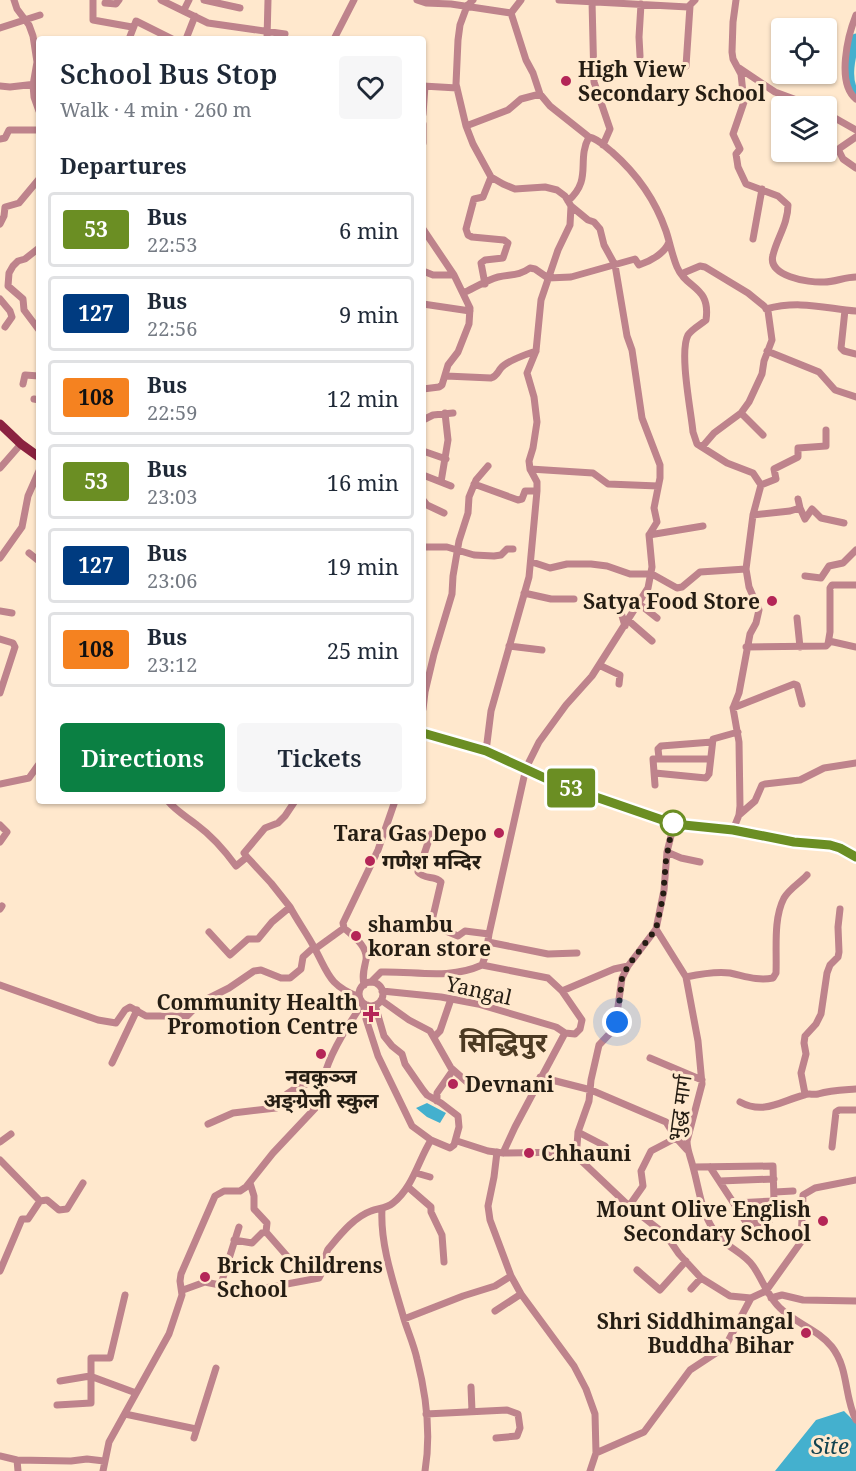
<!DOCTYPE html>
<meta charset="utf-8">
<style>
body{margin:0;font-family:"Noto Serif","Noto Sans Devanagari",serif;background:#f6f6f7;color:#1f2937;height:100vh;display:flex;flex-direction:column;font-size:22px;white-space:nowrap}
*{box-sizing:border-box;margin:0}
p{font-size:20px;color:#747a83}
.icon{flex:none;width:33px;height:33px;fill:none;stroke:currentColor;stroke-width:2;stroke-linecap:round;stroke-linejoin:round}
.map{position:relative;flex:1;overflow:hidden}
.panel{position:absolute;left:36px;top:36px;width:390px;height:768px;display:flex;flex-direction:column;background:#fff;border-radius:6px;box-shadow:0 2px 4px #0004}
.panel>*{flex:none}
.badge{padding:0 12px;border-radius:4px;font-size:21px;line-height:39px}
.fabs{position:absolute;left:771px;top:18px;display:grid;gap:12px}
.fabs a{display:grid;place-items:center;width:66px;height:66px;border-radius:6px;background:#fff;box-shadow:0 2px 4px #0004;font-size:30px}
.you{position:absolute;width:30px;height:30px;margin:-15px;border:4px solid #fff;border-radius:50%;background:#1a73e8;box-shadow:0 0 0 9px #1a73e833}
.map>.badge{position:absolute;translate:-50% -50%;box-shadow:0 0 0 3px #fff}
h2{padding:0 24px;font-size:22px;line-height:54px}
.round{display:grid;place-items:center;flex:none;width:63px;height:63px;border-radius:6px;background:#f6f6f7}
.head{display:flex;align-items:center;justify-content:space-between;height:102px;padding:0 24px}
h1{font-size:28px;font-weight:600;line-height:45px}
.action{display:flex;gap:12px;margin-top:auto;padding:12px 24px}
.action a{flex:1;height:69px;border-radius:6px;background:#0b8043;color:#fff;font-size:24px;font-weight:600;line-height:69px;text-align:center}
.action a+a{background:#f6f6f7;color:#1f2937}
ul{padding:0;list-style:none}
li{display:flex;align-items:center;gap:18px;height:75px;margin:0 12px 9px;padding:0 12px;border:3px solid #e0e1e3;border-radius:6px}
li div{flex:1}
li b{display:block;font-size:22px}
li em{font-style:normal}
li .badge{min-width:66px;font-weight:700;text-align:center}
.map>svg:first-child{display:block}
.water{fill:#44b0ce}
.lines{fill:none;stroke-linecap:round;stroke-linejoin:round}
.river{stroke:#44b0ce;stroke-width:9}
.minor{stroke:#be838c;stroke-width:7}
.major{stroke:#8b2240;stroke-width:9}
.line-casing{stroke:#fff;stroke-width:14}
.line{stroke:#6b8e23;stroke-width:9}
.walk{stroke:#251d13;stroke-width:6;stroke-dasharray:0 10.8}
.poi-dot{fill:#b42557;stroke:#ffe8cd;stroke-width:2}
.stop-dot{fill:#fff;stroke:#6b8e23;stroke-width:3}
.labels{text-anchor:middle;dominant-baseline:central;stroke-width:6;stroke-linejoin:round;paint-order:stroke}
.poi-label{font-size:21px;font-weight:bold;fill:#251d13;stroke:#ffe8cd;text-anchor:start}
.street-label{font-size:21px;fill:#251d13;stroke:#ffe8cd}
.water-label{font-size:22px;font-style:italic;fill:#12424f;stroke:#ffe8cd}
.district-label{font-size:27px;font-weight:bold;fill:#4c3a23;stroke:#ffe8cd}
</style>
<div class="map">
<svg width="856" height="1471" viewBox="0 0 856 1471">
<rect width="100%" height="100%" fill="#ffe8cd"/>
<!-- water -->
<path class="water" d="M427,1103L446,1113L440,1123L427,1117L416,1108Z
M844,1411L856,1423V1471H775L816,1420Z"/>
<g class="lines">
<!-- river -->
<path class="river" d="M856,38C852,53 844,81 856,94"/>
<!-- minor -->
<path class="minor" d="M14,0L17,9L29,25L33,36L37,62L33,85L34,97L39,111
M93,0V20L132,27
M161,0L208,23L285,34
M204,0L240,8
M417,0L426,3L451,4L511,13L521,0
M473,0L467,6L460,25L458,40L456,84L466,126L473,144L491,177L503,184L515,189L545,187L557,190L565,196L571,206L588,220L594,222L600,229L604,245L615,265L627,336L632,350L642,418L660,465V478L654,508L657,522L649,535L652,567L648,588L592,676L566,705L539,742L526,768L489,934L486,954L482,965
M559,0L688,7L695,0
M736,0L733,22L732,52L733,59L741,74L744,102L733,134L740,149L736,154L738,167L746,184L778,196L788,205C788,224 777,238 773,255C767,276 808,283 824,282C835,282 845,277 856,277
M592,1L594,82L610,129L603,145
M105,3L116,4L119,0
M184,10L189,0
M511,13L526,60L533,73L540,94L550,106L589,137C599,139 604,146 612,152C637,174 655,199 666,231C670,243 672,255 677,267C686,289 711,286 706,320C700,325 692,329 688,335C679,352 691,411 693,432L697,444L727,463L753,473L761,485L753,515L746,569L749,587L759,610L756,623L750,634L739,693L733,708L739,742L740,806L739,815L733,830
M856,15C848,35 836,83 856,99
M0,28L40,15
M129,39L136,21L172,39
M186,39L195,16
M267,39L268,0
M334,39L354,0
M640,56L639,37L641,4
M686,66L690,6
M739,68L775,92L813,106
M0,86L10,87L36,84
M423,86L457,88
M826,113L856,130
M423,114L425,86
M423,124V143
M466,126L508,110L521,99L540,94
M856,137L840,148L839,151L843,159L856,168
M0,139L5,138L9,130H39
M568,201C593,179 576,161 589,137
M0,224L4,216L5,207L19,203L39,179
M423,229L454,275
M753,239L762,189
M39,248L25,259L18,261L13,266L9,273L8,286L23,299L24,310L39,330
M423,271L433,275H454L470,308L469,324L458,352L448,365L442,385L439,387L423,389
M681,274L700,266L705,267L748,293L764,306L768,311L772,340L764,361L762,374L749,402L741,413L714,433L702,447
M485,284L481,263L485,260L503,258L508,243L504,240L472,237L468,235L466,229L474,199L483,197L491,177
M463,293C474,288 487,280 498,277C510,274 519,276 530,268L535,269L548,278L571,277L635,259L639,265C651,261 665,253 669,242
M0,299L10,311L12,317L5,327
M423,304L470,311
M766,309C799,300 824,308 856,311
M845,310L841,348L844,351L856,354
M767,351L819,372L835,390L856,397
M446,376L491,378C497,376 497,373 501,368C507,361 527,354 536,351
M23,384L25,375L39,376
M34,399L39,400
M741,413L763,435
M423,420L433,415L453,413
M423,451L446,459
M0,468L21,444
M530,469L593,473L608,484L658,486
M423,475L451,486
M441,482L448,440L445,413
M474,484L518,500L522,499L525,491H537
M761,485L776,479L774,469L798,457V448L826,446V430
M423,500L427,505L444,513
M800,508L805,519L812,509L821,518L844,523
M753,515L790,511L800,508L798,499
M649,535L703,526
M423,547H447L474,555L494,556L501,555L507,549H513
M29,553L39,561
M0,558L22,527L28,496L39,471
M532,562L550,568L567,564H591L607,566L630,574H652L677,588L682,587L700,572L746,569
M805,576L821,578L829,566L843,563L856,550
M524,593L551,599H574
M615,602L620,609L625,626
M638,603L657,618
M0,611L12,613
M797,618L800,647
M629,621L652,641
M0,639L13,643L15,647L0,693
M829,641L856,647
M509,646L542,650
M746,647L826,646L828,644L830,632V588L832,585H856
M599,665L620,675L619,684
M733,708L794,684L797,685L802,704
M423,709L425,692L434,654L452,594L453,576L459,541L468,513L469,497L476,480L488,466
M486,751L491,711L529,577L537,491V482L530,469L529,461L533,448L537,422L534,397L527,373L536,351L541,300L558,250L570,225L571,206
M659,758L658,749L661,746L712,742
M655,773L706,778L709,774L713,739L738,732
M0,784L29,778L39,764
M655,785L653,759H710
M168,801C176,811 187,817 197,825C212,836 225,851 236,866L247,857L244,853L265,828L278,823L285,816L295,801
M739,815L755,801L762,785L765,784L800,780L824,768L856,763
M674,824L667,852L664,890L656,929L686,977L698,1041L702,1084L687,1141C687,1150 691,1158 693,1167C700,1192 701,1215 718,1236C728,1248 744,1253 753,1266C763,1280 767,1296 780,1308C795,1323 819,1330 832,1347C849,1369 844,1397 856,1420
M0,825L7,832L0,842
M431,834L418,872C424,880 435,875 441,882L431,925L458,936L465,931L489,934
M667,852L681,858L700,862
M247,857L271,883L290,907
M0,909L2,906
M209,932L230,955L248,939H258L272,922L290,907C298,922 308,935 315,949C329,975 329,985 359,997
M488,942L548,954L577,953
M315,949L344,928
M686,977C700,974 716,971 730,973C745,976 757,981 773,978L776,973C777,950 773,919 784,898C790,888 800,883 807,875
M371,982L381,972C415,971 449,980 482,965L548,978L562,991
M359 994a12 12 0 1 1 24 0a12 12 0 1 1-24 0Z
M0,985L98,1020L116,1023L125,1010L130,1007L146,1016H187L201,1002L229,988L254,971L261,970L281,978H290L301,969L303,957L314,947
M364,985C362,975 364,969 366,960C368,946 353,936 344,928L343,923L378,850L395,801
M382,991L441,997L478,1004L556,1027L565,1033L575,1034L580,1029L582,1020L562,991L614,969L628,966L656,929
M381,1000L409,1020L430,1031L451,1068L476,1090
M367,1005L366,1019L378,1056L412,1126L431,1140
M435,1036L440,1031L451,999
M650,1058L702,1080
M112,1063L137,1010
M540,1077L591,1090L666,1122L676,1138L687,1150
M805,1094L801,1073L806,1054L804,1043L805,1036L816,1024L821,1014L827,973L830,965L838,957L839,952L838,927L840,909
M437,1101V1093L453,1070
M740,1102C764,1115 781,1101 804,1095C808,1093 813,1095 818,1094C831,1090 842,1090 856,1089
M208,1124L233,1113L276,1108L287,1094L296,1088L324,1077
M578,1132L605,1146
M457,1141L488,1151L503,1153L572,1152
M0,1142L11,1134
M832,1147L836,1112L839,1110H856
M497,1152L494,1177L488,1206L490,1220L511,1276L521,1294L574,1366L586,1389L595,1414L596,1453
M572,1152L629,1206L666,1235L679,1254L701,1278L730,1296L751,1298
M572,1152L577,1146L578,1132L589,1101L591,1080L599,1045L615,1028L622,978L628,966
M503,1153L515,1127L565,1033
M0,1160L40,1201L47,1200L59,1210L67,1209L83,1183
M693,1167L773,1166L774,1201L735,1203
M710,1167L746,1222L752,1224L769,1221
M416,1173L430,1177
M720,1181L774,1179
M250,1183L254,1196V1209L267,1223L266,1232
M408,1187L431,1207V1212L442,1235L444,1262
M775,1192L793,1191
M629,1206L643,1186L641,1171L651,1151L676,1138
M382,1209C380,1245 394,1284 404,1319L463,1296L495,1286L511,1276
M234,1240L252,1243L262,1233L266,1232L287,1256
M637,1270L660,1290L686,1261
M0,1271L22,1219H28L40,1201
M221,1284L239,1227
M691,1289L701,1278
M183,1290L205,1282L249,1291L319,1278C326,1267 324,1253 329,1248C340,1235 354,1217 371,1211C378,1208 386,1209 393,1203C413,1187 418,1161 431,1140L450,1148L454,1145L459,1127L458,1116L441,1103L427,1095L423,1090L405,1064L402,1054L392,1046L384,1036L375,1005
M771,1298L782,1295L803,1300L856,1301
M495,1311L521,1294
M404,1319C408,1332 414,1345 417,1359C426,1394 431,1435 425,1471
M60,1381L90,1376L136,1393
M471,1387L472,1411
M57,1405L91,1403V1358H110L125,1295
M125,1414L196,1429
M426,1414L507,1410L518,1414L520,1428L517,1436L496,1438
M194,1438L216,1368
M0,1456L17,1460L71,1461L87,1459L104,1461
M17,1460L18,1471
M103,1471L109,1442L169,1334L182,1295L180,1281L181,1274L215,1196L224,1191H240L246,1187L273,1153L321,1102C326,1092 322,1081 326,1070C334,1046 349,1024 363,1003
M590,1471L596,1453L644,1432L690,1370L725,1347L751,1298L766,1291L801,1242L803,1195L815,1188L856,1180"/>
<!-- major -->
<path class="major" d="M0,424L21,444L39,457
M423,733L486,751L558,784L674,824L733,830L794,842L830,845L840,848L856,857"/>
</g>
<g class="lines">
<!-- line casing -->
<g class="line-casing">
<path id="line" d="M423,733L486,751L558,784L674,824L733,830L794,842L830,845L840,848L856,857"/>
</g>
<!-- line -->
<use href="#line" class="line"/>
<!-- walk -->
<path class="walk" d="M617,1022L622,978L628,966L656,929L663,897L666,860L673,823"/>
</g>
<!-- markers -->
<g class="poi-dot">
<circle cx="566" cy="81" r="6"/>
<circle cx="772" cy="601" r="6"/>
<circle cx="499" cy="833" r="6"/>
<circle cx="370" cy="861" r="6"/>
<circle cx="356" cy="936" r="6"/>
<path d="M368 1005h6v6h6v6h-6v6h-6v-6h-6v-6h6z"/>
<circle cx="321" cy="1054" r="6"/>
<circle cx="453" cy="1084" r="6"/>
<circle cx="529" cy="1153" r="6"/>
<circle cx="823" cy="1221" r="6"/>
<circle cx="205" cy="1277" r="6"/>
<circle cx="806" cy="1333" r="6"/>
</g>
<circle class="stop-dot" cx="673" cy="823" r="12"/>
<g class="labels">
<!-- poi labels -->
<g class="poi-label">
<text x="578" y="69">High View<tspan x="578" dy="24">Secondary School</tspan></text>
<text x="760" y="601" text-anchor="end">Satya Food Store</text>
<text x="487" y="833" text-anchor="end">Tara Gas Depo</text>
<text x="382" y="861">गणेश मन्दिर</text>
<text x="368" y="924">shambu<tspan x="368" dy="24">koran store</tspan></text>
<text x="358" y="1002" text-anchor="end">Community Health<tspan x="358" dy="24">Promotion Centre</tspan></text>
<text x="321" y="1076" text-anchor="middle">नवकुञ्ज<tspan x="321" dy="24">अङ्‍ग्रेजी स्कुल</tspan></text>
<text x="465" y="1084">Devnani</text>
<text x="541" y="1153">Chhauni</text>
<text x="811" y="1209" text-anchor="end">Mount Olive English<tspan x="811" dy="24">Secondary School</tspan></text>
<text x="217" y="1265">Brick Childrens<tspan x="217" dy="24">School</tspan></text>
<text x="794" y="1321" text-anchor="end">Shri Siddhimangal<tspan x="794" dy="24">Buddha Bihar</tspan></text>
</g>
<!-- street labels -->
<g class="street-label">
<text transform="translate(479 990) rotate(13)">Yangal</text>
<text transform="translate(679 1108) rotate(-82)">भुद्ध मार्ग</text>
</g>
<!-- water labels -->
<g class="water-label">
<text x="830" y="1445">Site</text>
</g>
<!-- district labels -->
<g class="district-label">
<text x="503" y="1041">सिद्धिपुर</text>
</g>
</g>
</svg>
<div class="fabs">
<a><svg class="icon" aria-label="locate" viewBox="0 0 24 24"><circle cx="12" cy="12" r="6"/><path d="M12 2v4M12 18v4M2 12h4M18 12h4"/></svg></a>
<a><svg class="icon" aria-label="layers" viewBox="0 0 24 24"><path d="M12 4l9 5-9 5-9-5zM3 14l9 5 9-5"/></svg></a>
</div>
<div class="you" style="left:617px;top:1022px"></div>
<b class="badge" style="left:571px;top:788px;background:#6b8e23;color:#fff">53</b>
<section class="panel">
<div class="head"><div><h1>School Bus Stop</h1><p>Walk · 4 min · 260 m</p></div><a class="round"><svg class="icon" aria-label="heart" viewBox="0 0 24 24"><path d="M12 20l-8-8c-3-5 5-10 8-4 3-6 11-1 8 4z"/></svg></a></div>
<h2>Departures</h2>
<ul>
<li><span class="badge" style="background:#6b8e23;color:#fff">53</span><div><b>Bus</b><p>22:53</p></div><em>6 min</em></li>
<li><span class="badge" style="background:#003b80;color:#fff">127</span><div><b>Bus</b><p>22:56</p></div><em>9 min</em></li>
<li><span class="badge" style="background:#f58220;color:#111">108</span><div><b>Bus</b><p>22:59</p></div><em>12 min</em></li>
<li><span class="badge" style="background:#6b8e23;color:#fff">53</span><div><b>Bus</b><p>23:03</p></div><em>16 min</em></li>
<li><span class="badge" style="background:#003b80;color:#fff">127</span><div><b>Bus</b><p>23:06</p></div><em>19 min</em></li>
<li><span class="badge" style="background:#f58220;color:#111">108</span><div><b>Bus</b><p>23:12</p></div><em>25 min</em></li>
</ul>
<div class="action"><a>Directions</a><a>Tickets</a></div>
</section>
</div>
